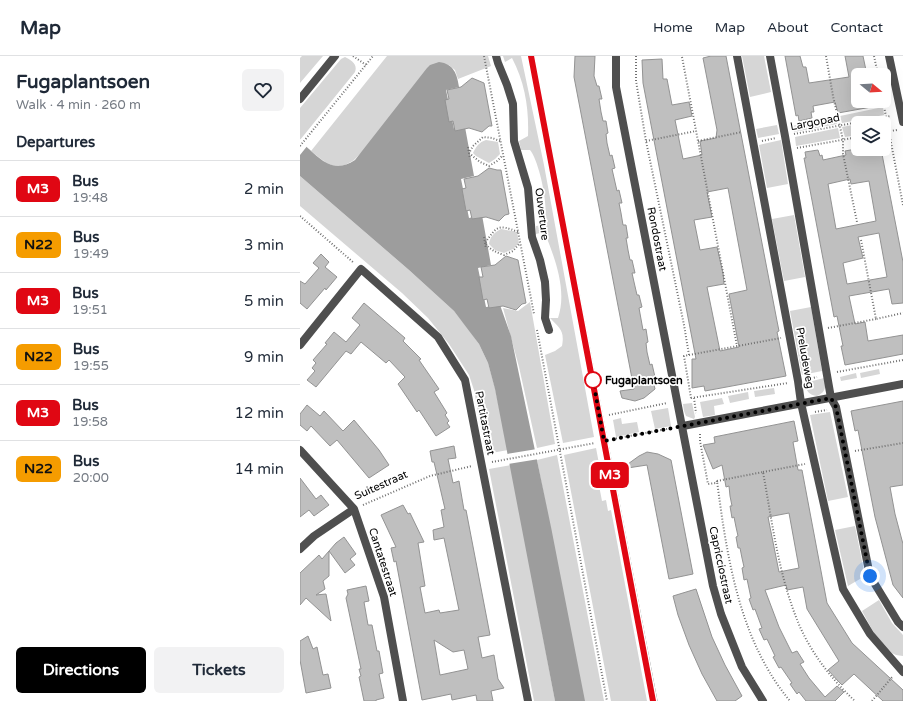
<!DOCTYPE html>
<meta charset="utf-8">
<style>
body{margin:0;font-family:"Varela Round",sans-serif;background:#f2f2f3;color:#1f2937;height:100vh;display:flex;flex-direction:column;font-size:15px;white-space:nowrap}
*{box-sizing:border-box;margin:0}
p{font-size:13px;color:#747a83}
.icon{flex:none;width:22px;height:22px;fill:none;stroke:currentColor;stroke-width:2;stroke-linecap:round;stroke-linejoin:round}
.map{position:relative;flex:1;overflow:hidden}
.side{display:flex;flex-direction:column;background:#fff;width:300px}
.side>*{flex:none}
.badge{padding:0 8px;border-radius:6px;font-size:14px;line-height:26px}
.needle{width:26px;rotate:108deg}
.buttons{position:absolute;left:551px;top:12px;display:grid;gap:8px}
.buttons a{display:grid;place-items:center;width:40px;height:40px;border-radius:6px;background:#fff;box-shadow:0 4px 16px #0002;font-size:20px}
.you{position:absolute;width:20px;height:20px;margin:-10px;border:3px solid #fff;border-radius:50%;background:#1a73e8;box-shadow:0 0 0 6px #1a73e833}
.map>.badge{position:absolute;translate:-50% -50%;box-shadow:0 0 0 2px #fff}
h2{padding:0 16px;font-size:15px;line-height:36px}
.round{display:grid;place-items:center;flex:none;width:42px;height:42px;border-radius:6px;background:#f2f2f3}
.head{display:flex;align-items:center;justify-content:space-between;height:68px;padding:0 16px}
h1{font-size:19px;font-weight:700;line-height:30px}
.cta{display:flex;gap:8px;margin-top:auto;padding:8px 16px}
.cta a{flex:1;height:46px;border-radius:6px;background:#000;color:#fff;font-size:16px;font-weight:700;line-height:46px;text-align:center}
.cta a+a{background:#f2f2f3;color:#1f2937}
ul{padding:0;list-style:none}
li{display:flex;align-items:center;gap:12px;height:56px;padding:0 16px;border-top:1px solid #e0e1e3}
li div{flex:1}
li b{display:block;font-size:15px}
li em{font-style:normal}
li .badge{min-width:44px;font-weight:700;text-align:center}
header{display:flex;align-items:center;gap:24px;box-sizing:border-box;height:56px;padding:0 20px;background:#fff;border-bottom:1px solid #e0e1e3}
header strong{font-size:19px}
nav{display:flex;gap:22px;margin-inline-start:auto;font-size:14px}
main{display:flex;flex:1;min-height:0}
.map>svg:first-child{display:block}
.green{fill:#d6d6d6}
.water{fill:#9d9d9d}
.pier{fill:#fff}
.building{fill:#bfbfbf;stroke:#939393;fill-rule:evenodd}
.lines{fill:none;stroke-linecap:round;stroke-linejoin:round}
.path{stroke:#717171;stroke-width:2;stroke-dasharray:1 2;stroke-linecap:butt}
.service{stroke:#4f4f4f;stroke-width:7}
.minor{stroke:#4f4f4f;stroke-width:8}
.tertiary{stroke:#4f4f4f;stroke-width:8}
.line-casing{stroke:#fff;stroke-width:9}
.line{stroke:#e00713;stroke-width:6}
.walk{stroke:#000;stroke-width:4;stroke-dasharray:0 7.2}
.stop-dot{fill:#fff;stroke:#e00713;stroke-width:2}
.labels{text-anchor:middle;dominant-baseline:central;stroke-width:3.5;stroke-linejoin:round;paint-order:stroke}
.street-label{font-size:11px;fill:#000;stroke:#fff}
.stop-label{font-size:11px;font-weight:bold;fill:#000;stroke:#fff;text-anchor:start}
</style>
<header>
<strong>Map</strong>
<nav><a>Home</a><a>Map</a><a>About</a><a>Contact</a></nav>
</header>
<main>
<section class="side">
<div class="head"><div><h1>Fugaplantsoen</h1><p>Walk · 4 min · 260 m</p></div><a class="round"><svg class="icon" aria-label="heart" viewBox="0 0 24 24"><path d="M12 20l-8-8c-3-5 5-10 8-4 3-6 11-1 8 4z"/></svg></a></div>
<h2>Departures</h2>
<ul>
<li><span class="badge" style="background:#e00713;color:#fff">M3</span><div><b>Bus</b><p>19:48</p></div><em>2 min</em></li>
<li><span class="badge" style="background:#f59c00;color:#111">N22</span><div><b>Bus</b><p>19:49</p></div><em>3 min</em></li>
<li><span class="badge" style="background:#e00713;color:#fff">M3</span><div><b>Bus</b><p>19:51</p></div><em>5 min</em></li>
<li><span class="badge" style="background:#f59c00;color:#111">N22</span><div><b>Bus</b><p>19:55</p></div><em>9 min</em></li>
<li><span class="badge" style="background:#e00713;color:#fff">M3</span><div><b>Bus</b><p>19:58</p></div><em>12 min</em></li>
<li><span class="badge" style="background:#f59c00;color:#111">N22</span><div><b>Bus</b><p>20:00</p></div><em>14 min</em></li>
</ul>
<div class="cta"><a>Directions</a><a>Tickets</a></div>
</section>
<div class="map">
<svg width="603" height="645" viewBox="0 0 603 645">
<rect width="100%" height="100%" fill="#fff"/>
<!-- green -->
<path class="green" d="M2,0H23L0,27V2Z
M87,0H188L191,10L158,23L155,14L149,9L54,104C35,117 26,107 11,95Z
M203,0H221L244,109L294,381L263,387L245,299L255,295L262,290C265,274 259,272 250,262H258C267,236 256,205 246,180L240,177L236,178V170L243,169C251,157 239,104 230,94H221L219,85L228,80C229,52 225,27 212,2L205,6Z
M442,0H464L471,36L450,41Z
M45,1C51,4 58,8 55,16L0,84V52L41,3Z
M583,51L584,59L542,67L540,60Z
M536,62L537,68L494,76L492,70Z
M558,68V79L545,81L542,71Z
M477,69L479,78L458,82L456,73Z
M538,72L540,82L496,90L495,81Z
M186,84L198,86L200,98L195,103L189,107L176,100L173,97C176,91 179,86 186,84Z
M481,84L488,128L467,132L459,89Z
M0,120L109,214L154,255L167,271L179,288L188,307L195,332L208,394L186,398L174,334L169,319L149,288L128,262L102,237L0,150Z
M494,159L505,221L484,225L472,163Z
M201,173L217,176L219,187L213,193L204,197L195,194L189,188C190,180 195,176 201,173Z
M230,246L255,388L237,392L219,311L203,252L218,255Z
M511,251L522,315L502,319L490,255Z
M579,313L580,318L561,322L560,317Z
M556,317L557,322L541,325L540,321Z
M524,322C526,331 526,336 517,340C509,339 506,335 505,327Z
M474,332L475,338L455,341L454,335Z
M448,336L449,343L430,347L428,340Z
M422,342L424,348L414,350L415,359L403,361L400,346Z
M392,347L395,361L394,363L386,360L384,355L383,348Z
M368,352L371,370L355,373L351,355Z
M530,356L548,441L528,445L510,359Z
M321,362L322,368L337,366L339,376L316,381L313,364Z
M296,392L300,413L296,414L302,445L306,444L308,455L311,454L347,645H311L264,399Z
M257,399L304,645H284L237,404Z
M211,409L255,645H234L189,413Z
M555,470L565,520L548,530L535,474Z
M579,544L592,567L603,579V600L596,599L592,597L574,577L562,555Z"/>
<!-- water -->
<path class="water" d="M139,6C154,8 157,18 159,31L146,34L154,73L165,71L174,120L161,123L169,162L182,159L191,209L178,212L186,251L200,249L211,280L251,471L285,645H255L195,333L188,307L179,288L154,255L109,214L0,120V85C18,100 31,120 55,104L127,12L130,9Z"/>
<!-- pier -->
<path class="pier" d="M0,83L8,89L0,99Z
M237,393L239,403L208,408L207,398Z"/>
<!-- building -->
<path class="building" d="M275,0H295L294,20L297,30H299L302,43H299L301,56L303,65H306L308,77L306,78L307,87L310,100L312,99L315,112L312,113L317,135L319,134L322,147H319L321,157L323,169H326L328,182H326L328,194L330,204H332L335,217H332L334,226L337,239H339L342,251L339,252L343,274L346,273L348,286L346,287L347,296L350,309L352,308L355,321H352L355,333L344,342L335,345L322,342L320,335L334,333L274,21Z
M411,0H426L477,265L479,275L477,276L486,320L405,335L404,330L392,332V303H396L343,27L342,4L362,3L363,23H367L372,49L389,46L392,60L375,64L383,103L402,99L400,85L416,82L417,74L403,2ZM428,132L447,234L429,238L439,291L420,295L407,231L424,228L423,217L417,191L400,194L394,164L412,161L407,136Z
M485,0H500L503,11H506L509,27L549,21L545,0H563L567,19H558V45H577V50L538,57L535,46L513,50L514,56H511L512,62L499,65L498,59L496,60Z
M172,22L184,27L192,70H189L182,76L169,72L155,75L153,65L149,66L145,44L149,43L147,34L161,31Z
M556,93H581L603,206V247L592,248L589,233L549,240L555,268L565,266L568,285L603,279V298L545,309L541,290H543L537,260L534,261L504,102H506L505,96L518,94L520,100L522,99L523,104L546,99L545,95ZM550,123L551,128L569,125L576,165L536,173L528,128ZM579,177L587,221L547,228L543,207L563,202L558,181Z
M189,112L197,114H201L209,158L205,159L199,165L186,161L172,163L170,154L166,155L162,133L166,132L164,123L178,120Z
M21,198L29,206L25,211L37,221L26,234L25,232L7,253L0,247V225L5,228L19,212L13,207Z
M206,200L218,204L226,247L222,248L216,254L203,250L189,252L187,243L183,244L179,221H183L181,211L195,209Z
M64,247L105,282L103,285L121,303L119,304L139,333L134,336L147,357L145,359L149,365L147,367L150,371L136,380L119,354L117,356L98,328L105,321L89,304L86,307L61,286L51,298L46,295L16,331L7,324L15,315L12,312L16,307L13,304L27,288L25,287L34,276L46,286L60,269L52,262Z
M603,345V429L590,431L595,458L603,488V542L593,529L575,461L558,374L555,375L551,355Z
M7,349L20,360L24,355L43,375L54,364L79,394L89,409L69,422L37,384L30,390L11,370L7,375L0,369V358Z
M494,365L498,385L493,386L498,414H502L527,547L552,587L603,634V645H583L554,618L542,629L538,625L528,614L539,605L507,553L503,531L487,534L486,529L465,534L479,571L492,597L497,595L504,606L500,608L509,622L525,641L537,630L544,636L535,645H506L499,636L497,638L490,628L492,627L481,611L479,612L473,601L475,600L467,583L464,584L459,573L462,572L455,553L453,554L449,543L451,542L447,523L444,524L442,512L444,511L442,502L440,492H438L436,481L438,480L436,471L434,461L432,462L430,450H432L430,440L429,430L426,431L422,409L413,413L403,389L415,387L414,381ZM489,457L499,512L479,516L468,461Z
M154,390L156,402L148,403L153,427L159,425L164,454H166L190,579L178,581L182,602L194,599L198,623L204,632L191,635L193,645H177L176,639L152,644L151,638L122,644L96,505L94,506L91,492L96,491L81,459L103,449L108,458L110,457L124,486L118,487L125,530L120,531L125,557L139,554L140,557L159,554L144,482L134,484L133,474L144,471L141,454L145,453L134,406H132L130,395ZM134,584L153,596L164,594L168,613L140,619Z
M347,396L358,398L371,404L393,518L369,523L347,409L321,413L339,400Z
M0,422L16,443L21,439L29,449L14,460L9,454L0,461Z
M44,481L56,498L50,503L55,509L45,517L29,495L36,487Z
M29,495V520L23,525L25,533L16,539L26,538L31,565L6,542L0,549V517L19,499L22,503Z
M66,530L69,545L64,546L68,569H72L77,595H79L83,617L79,618L84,642L76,644V645H64L59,621L61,620L59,613H61L46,542L48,538L47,534Z
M396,533L412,581L425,609L442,640L435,645H417L402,618L389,589L378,559L373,540Z
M8,580L13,593L17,591L23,619L28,618L31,632L6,637L0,604V585Z"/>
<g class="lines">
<!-- path -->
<path class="path" d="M53,0L66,9
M184,0L234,258
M336,0V25L346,85L384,269L389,299L384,300L391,342
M526,0L533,40L543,84V98L557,166
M574,0L578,19
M382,1L437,290
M583,45L603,149
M584,76L597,74
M494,78L591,60
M200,85L192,82L183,81L173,90L169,97L180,106L189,110L197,105L203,99
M346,85L396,75
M398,85L442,76
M462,85L476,82
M0,90L73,0
M168,91L170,103
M497,92L558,81
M0,160L54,207
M218,176C198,168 197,170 185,187C190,194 196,196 204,199L213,195L220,187
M184,181L186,193
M561,184L576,263L603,257
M528,272L576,263
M237,274L307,645
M389,299L481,282
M537,316L603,304
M508,323L517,321
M391,342L488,327
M394,342L396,357
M515,356L527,354
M309,359L367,347
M400,378V385L408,428L416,427L417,425C427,501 439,584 490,645
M313,383L372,372
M555,395L603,387
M192,406L295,387
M463,416L505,408
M417,425L463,416C472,465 478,515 496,561C508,593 530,622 555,645
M63,449L130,420L172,410
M572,645L593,620"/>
<!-- service -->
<path class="service" d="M231,0L354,645"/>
<!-- minor -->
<path class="minor" d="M196,0L198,7L207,29L213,48L214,85L228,132L232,181L240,204L245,226L246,244L245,262L249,274
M316,0V31L413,530L421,558L442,611L463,645
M437,0L498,325L501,347L543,533L570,578L603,616
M470,0L485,80L531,342L536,351L570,520L598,566L603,571
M589,0L603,66
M0,289L61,213L138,281L165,324L228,645
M383,370L603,328
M0,394L54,453L84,541L103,645
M0,493L14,480L54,453"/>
<!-- tertiary -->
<path class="tertiary" d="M0,43L35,0"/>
</g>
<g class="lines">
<!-- line casing -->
<g class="line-casing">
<path id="line" d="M231,0L353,645"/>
</g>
<!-- line -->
<use href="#line" class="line"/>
<!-- walk -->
<path class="walk" d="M293,324L304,385L531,342L536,351L570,520"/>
</g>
<!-- markers -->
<circle class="stop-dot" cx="293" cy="324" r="8"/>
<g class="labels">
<!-- street labels -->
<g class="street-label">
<text transform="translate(515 66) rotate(-11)">Largopad</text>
<text transform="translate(242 158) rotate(83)">Ouverture</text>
<text transform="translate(357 183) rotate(79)">Rondostraat</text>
<text transform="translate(505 302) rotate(80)">Preludeweg</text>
<text transform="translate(185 367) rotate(79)">Partitastraat</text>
<text transform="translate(81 429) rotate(-24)">Suitestraat</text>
<text transform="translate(83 506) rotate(72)">Cantatestraat</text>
<text transform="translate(421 509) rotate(78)">Capricciostraat</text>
</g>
<!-- stop labels -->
<g class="stop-label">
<text x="305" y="324">Fugaplantsoen</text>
</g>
</g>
</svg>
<div class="buttons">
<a><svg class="needle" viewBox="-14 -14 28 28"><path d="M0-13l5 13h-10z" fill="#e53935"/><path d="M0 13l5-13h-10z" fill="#747a83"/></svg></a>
<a><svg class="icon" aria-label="layers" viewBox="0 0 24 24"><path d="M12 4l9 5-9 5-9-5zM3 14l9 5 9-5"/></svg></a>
</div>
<div class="you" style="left:570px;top:520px"></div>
<b class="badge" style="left:310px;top:419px;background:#e00713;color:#fff">M3</b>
</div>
</main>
